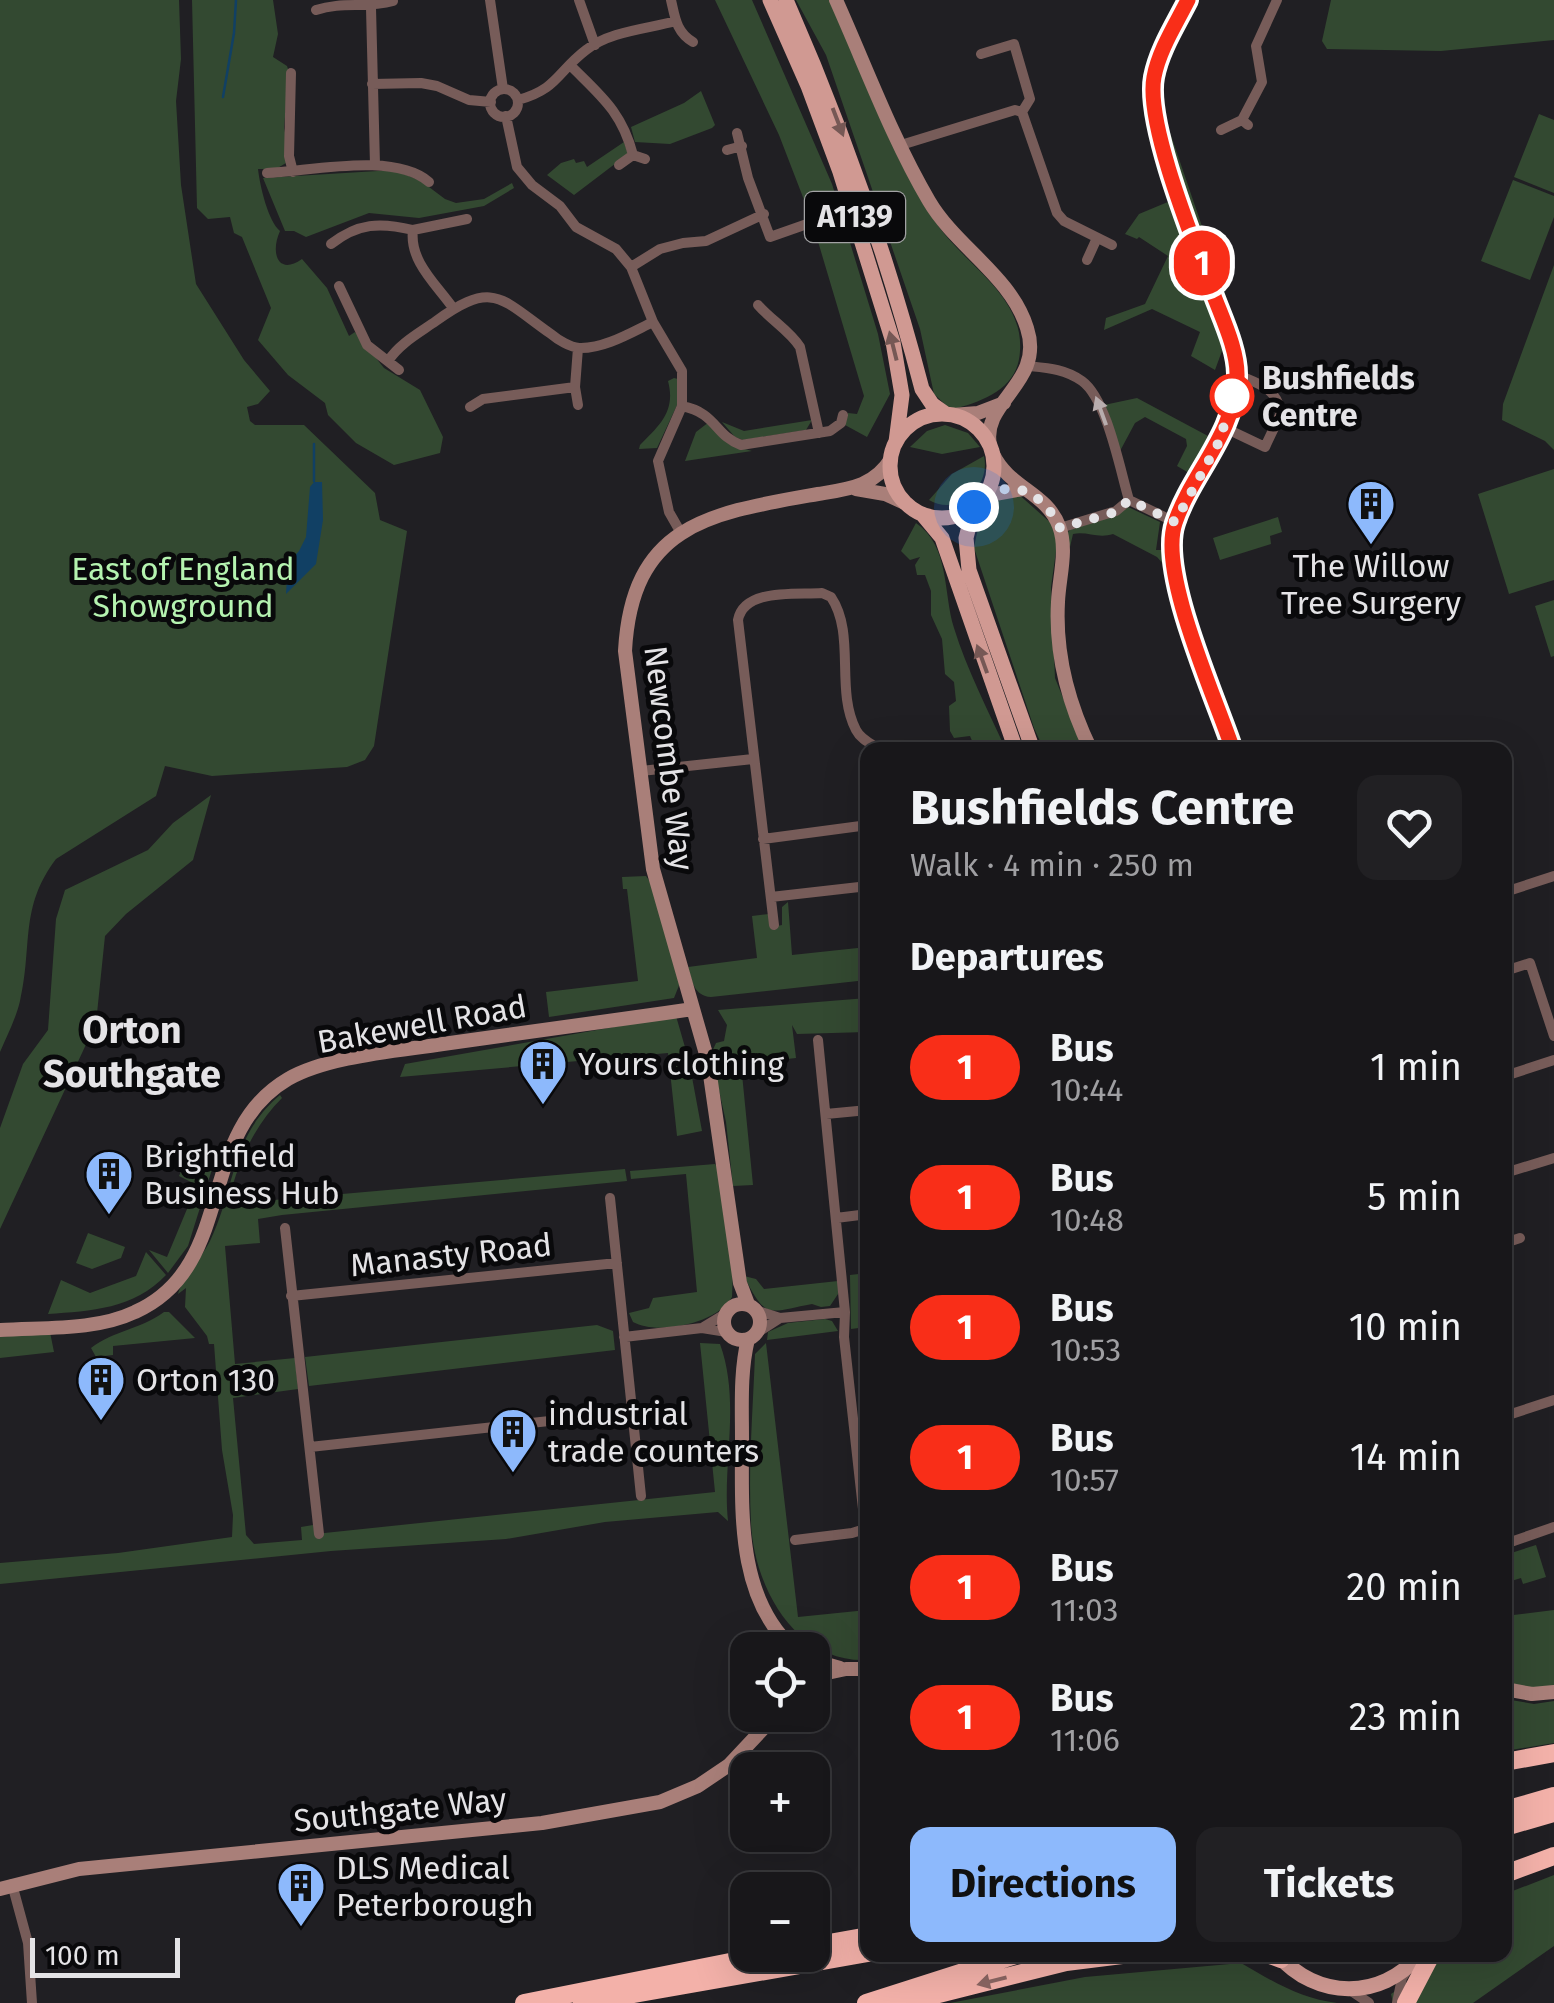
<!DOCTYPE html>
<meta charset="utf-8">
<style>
body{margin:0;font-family:"Fira Sans",sans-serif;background:#212023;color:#f1f3f6;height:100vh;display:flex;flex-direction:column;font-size:38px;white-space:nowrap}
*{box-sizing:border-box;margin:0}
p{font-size:32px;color:#9f9fa2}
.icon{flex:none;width:55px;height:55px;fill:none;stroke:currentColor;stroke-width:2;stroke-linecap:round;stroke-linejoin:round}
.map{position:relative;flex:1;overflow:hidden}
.panel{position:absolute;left:860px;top:742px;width:652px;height:1220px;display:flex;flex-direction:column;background:#18171a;border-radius:20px;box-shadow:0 10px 40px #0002,0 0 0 2px #363639}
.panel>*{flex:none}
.badge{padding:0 20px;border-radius:32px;font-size:35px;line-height:65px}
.buttons{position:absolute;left:730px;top:1632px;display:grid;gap:20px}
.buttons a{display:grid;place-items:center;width:100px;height:100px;border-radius:20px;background:#18171a;box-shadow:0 10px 40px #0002,0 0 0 2px #363639;font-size:50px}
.scale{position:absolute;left:30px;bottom:25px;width:150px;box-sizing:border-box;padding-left:10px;border:5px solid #e4e3e6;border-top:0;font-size:28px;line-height:35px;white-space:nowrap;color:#e4e3e6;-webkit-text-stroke:8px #09090b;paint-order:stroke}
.you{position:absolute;width:50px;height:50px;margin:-25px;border:8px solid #fff;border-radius:50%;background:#1a73e8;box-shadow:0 0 0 15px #1a73e833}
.map>.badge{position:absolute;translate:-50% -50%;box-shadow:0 0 0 5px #fff}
h2{padding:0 50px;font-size:38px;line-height:90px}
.round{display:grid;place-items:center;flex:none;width:105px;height:105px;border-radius:20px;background:#212023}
.overview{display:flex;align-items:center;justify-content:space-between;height:170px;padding:0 50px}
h1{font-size:48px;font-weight:700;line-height:75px}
.button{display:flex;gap:20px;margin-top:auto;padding:20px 50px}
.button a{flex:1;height:115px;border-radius:20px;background:#8db9fc;color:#111;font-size:40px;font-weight:700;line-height:115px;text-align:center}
.button a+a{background:#212023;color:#f1f3f6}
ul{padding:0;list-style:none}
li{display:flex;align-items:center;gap:30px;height:130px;padding:0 50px}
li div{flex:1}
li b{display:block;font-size:38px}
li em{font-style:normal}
li .badge{min-width:110px;font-weight:700;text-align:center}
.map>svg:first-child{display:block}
.green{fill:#334931}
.water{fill:#114064}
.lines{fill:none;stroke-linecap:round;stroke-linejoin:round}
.stream{stroke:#114064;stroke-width:2.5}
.street{stroke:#775c59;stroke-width:10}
.secondary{stroke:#a97f79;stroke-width:14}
.primary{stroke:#d09992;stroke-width:15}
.highway{stroke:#f3b1a9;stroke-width:18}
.oneway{fill:#765855}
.oneway2{fill:#b8adae}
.oneway3{fill:#8a6562}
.line-casing{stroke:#fff;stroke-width:22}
.line{stroke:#f92e18;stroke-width:15}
.walk{stroke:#e4e3e6;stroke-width:10;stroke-dasharray:0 18}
.stop-dot{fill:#fff;stroke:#f92e18;stroke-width:5}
.labels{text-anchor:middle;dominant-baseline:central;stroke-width:10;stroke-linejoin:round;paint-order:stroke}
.shield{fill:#09090b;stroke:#a2a2a4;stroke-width:2.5}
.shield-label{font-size:30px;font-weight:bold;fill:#e4e3e6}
.stop-label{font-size:32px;font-weight:bold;fill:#e4e3e6;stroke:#09090b;text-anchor:start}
.poi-label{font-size:32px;fill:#e4e3e6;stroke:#09090b;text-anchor:start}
.park-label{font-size:32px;fill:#b5f3b0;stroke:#09090b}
.street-label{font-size:32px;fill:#e4e3e6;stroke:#09090b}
.quarter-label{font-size:38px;font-weight:bold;fill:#e4e3e6;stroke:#09090b}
</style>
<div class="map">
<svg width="1554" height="2003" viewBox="0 0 1554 2003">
<rect width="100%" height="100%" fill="#201f23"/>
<!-- green -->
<path class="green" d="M0,0H179L181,59L176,101L181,185L196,284L244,360L270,391L258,404L247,407L250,421L255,425H304L375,493L380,520L407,531L374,746L365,760L347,767L212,776L165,766L156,796L56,859C19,908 33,946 20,1001C16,1018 7,1036 0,1052Z
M192,0H273L278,34L273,57L287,66L289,72L284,128L291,160L276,169H258C260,186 268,221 280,231C270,253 278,276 302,259L327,288L349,336L355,332L384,368L420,390L443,437L440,453L394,465L356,443L328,415L325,403L288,375L258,340L271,308L242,237L234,233L230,217L208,219L197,208Z
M715,0H752L832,184L878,334L890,394L867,437L845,425L848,413L857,414L864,396L811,218L779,135Z
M796,0H831C857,61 881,122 913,180C922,195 929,213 939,227C966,265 1024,297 1020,351C1018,390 983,401 951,410L934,394L920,329L826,55Z
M1331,0H1554V40L1441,51L1327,49L1322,41Z
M1159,72L1166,74L1161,89L1163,112L1236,326L1231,335C1211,280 1146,123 1159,72Z
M701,91L715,125L712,128L670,144L635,142L631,127L684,103Z
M1539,114L1554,120V193L1514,177Z
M624,142L628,154L574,195L547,175L561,163L574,159L576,163L584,161L587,167Z
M394,170L421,181L445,199L456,203L484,199L512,183L514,188L484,206L419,218L369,213L306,237L294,231H285L263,178Z
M1513,180L1554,196V217L1530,280L1481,261Z
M1175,199L1226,340L1215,370L1191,356L1200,332L1152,309L1104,330L1106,318L1145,304L1168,256L1139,237L1137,239L1125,234L1139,214Z
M1554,265V450L1545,441L1502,420L1503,404Z
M674,378L678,379V403L657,448L639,449L640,445C660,425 676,411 668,381Z
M1137,398L1208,436L1189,473L1177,466L1187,446L1186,439L1145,417L1135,423L1120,451L1104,405Z
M812,420L806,430L743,440L735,437L722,422L744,431Z
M709,422L730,445L752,451L685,461L696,432Z
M945,425L968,433L980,447L942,454L910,447L927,431Z
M984,456C991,487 958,517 929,500L952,474Z
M1554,469V580L1509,594L1478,494Z
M1016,492L1052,524L1057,544L1051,587L1055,678L1084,750H1044L1034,728L974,548C981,513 982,505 1016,492Z
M1126,506L1160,522L1156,550H1166V566L1225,750H1221L1164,565L1157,557L1113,534C1098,539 1087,531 1073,534L1070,547L1065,535L1073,527Z
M1278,517L1282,532L1270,536L1271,544L1220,560L1213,538Z
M916,523C950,546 943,593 954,628C967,670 988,710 1006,750H976L970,736L954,738L950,731L949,706L956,701L954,682L945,674L942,639L931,615V591L925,575H917L915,565L920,557L910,560L901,551Z
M1554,600V656L1551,657L1535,606Z
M211,795L193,860L126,914L105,936L96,1023L0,1229V1128L23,1064L48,1030L56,919L65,890L148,850L173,823Z
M646,876L651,883L680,983L674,998L549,1017L546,992L638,981L627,889H623L622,877Z
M788,902L792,955L867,947V980L711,997C694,996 692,981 688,967L757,958L752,916L769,914L772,927L782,925V907Z
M867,998V1032L797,1034L792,1025L796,1058L741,1064L753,1185L733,1186L726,1122L711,1054L716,1043L724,1041L727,1025L718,1010Z
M676,1016L689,1061L702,1131L677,1136L668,1053L400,1077L405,1064Z
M280,1095L282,1098C253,1127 237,1164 228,1204L625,1169L627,1181L282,1215L258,1219L260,1243L225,1246L235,1364L295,1358L298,1389L233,1398L246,1535L254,1544L302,1540L301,1527L313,1525L315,1534L715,1492L700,1343L720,1344C741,1402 722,1464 728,1521L718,1512L605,1522L506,1539L331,1551L0,1584V1563L118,1553L232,1537L233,1515L222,1450L214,1344H209L207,1336L185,1307L186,1288L178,1294C182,1279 202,1257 210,1241C236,1187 230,1137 280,1095Z
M188,1156L214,1163L188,1246L168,1273L149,1250L167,1257L197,1185L179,1176Z
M715,1164L722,1175L733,1271L732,1297C718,1323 658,1336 633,1322L629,1313L649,1308L653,1298L697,1292L686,1174L631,1179L630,1171Z
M88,1233L125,1247L121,1258L92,1269L76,1263Z
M146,1252L166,1275C134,1309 91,1311 48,1314L61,1280L90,1293L136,1276Z
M867,1273V1327L851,1329L850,1275Z
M744,1276L756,1279L764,1289L838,1281V1294L830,1306L821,1307L812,1304C769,1312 766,1321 744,1276Z
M164,1312H169L195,1338L113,1346V1355L96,1357L91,1348C115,1330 139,1330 164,1312Z
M825,1319L832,1321L838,1331L767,1340L768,1332L788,1323Z
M597,1325L613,1331L615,1350L309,1386L305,1357Z
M50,1332L54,1352L0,1358V1337Z
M766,1343L798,1617L867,1610V1660C795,1663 754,1587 751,1523C748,1467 753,1410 755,1354Z
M1536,1545L1546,1577L1523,1584L1521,1578L1505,1583V1555Z
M1554,1610V1687H1525L1505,1682V1616Z
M1505,1699L1534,1704L1554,1701V1743L1505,1751Z
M1554,1875V1946L1473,2003H1393L1391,1994L1438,1961L1441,1955H1505V1894Z
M1241,1963C1272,1981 1301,1999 1337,2003H950L1085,1977Z"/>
<!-- water -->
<path class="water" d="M314,482H322L323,520L316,564L286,594L288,563L299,551L306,537L310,487Z"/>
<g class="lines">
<!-- stream -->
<path class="stream" d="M223,97L234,33L236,0
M314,444V481"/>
<!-- street -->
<path class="street" d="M490,0L503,89
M579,0L595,45
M671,0C675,17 676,32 693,42
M371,8L375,165
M316,10C343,1 366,9 393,1
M571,66C601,96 622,112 633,155
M291,73L289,156L293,172
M372,84L421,83L437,86L469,100L491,102
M490 103a14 14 0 1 1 28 0a14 14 0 1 1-28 0Z
M518,100C558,89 557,72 586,50C610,31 647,29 676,21
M1022,112L1057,213L1064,221L1112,245
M506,116L517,167L532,185L560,206L576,227L616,249L631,267L653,322L682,371V406L658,461L669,512L681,533
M1242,120L1262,82L1256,46L1277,0
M1221,130L1242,120L1248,125
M737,133L748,178L770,237L807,224
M901,145L1015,110L1022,112L1030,99L1014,44L981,54
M727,150L742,146
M619,165L633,155L645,159
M267,173C312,171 394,152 429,182
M331,244C358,223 380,222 413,230
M1087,260L1097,238
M631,267L660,249L683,243L706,241L764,214
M339,286L367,345L399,370
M758,305C771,320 790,331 800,347L819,433
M453,308C436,284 409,261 413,230L467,219
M388,361C400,343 419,333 436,321C494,279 501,299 551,334C558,340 570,347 579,348C604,349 632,332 653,322
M1028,366C1048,368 1065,369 1082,381C1107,399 1120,470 1129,500L1175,522
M575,387L578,405
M682,406C717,413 714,435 741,445L830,431L841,423L843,415
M470,407L483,399L575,387L578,348
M1225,428L1265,447L1281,413C1277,388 1259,384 1238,375L1225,428L1175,522C1162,587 1213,686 1233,750
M1060,528L1116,511L1129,500
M641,771L753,759
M763,839L868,825
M1505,892L1554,876
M771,897L868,886
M774,925L738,620C744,588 796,595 822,593L831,597C856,634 835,690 856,730C861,740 872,744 881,750
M1505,971L1530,963L1554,1036
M818,1040L845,1312
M1505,1076L1554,1060
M826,1114L868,1110
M1505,1173L1554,1158
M610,1198L641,1496
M836,1218L868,1214
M285,1228L319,1534
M1505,1243L1520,1238
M291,1296L617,1263
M758,1311L780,1318L845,1312L844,1337L864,1518L868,1524
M702,1328L725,1314
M758,1332L780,1318
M624,1337L702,1328L727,1332
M1505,1416L1554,1400
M310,1447L632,1412
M795,1540L852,1533L868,1528
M1505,1544L1554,1527
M12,1884L28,1943L32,2003
M1350,1990L1369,2003
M1397,2003L1402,1978L1408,1969"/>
<!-- secondary -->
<path class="secondary" d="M836,0C866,67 892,138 929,201C956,247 1011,276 1027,328C1045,383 981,401 990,445
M952,415L978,413L1004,403
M993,454C1009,488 1046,492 1059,526C1068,550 1059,577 1058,602C1055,655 1068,703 1091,750
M856,489L885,494L907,504
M984,496L1023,489
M724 1322a18 18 0 1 1 36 0a18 18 0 1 1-36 0Z
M748,1304L740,1283L708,1061L653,869L625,651C632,523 711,513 818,494C848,489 874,487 891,459
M0,1330C43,1327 95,1331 135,1312C238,1266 194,1134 288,1079C328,1056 398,1051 443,1044C527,1032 610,1021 693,1009
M748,1339C740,1372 742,1405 742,1439C742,1510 736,1599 795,1650
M812,1660L840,1668
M813,1676L846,1669H868
M1505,1689L1532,1694L1554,1692
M0,1889L79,1869L542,1823L660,1802L698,1786L729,1765L776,1715"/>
<!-- primary -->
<path class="primary" d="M770,0L808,86L840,172L893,342L902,395L896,442
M786,0C842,127 887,255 922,389L932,404L946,414
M890 466a52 52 0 1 1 104 0a52 52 0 1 1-104 0Z
M974,507L966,538L969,570L1033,750
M922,514L942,538L1016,750
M1278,1955C1316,1999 1381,2001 1419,1955"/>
<!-- highway -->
<path class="highway" d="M1505,1762L1554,1753
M1505,1810L1554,1796
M1505,1827L1554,1813
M1505,1874L1554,1856
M812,1946L868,1936
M1270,1955L1281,1959
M524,2003L765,1955
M582,2003L868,1953
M866,2003L1016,1955
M903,2003L1066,1962L1122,1955
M1406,2003L1431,1955"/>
</g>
<!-- one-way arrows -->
<defs><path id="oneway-solid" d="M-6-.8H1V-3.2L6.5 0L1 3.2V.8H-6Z" transform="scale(2.5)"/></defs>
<g class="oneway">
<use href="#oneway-solid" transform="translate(838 122) rotate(69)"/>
<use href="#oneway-solid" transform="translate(893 346) rotate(-104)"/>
<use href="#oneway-solid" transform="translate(982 659) rotate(-110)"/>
</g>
<use class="oneway2" href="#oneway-solid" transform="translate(1101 411) rotate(-110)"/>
<use class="oneway3" href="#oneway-solid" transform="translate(992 1981) rotate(166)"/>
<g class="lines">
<!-- line casing -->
<g class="line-casing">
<path id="line" d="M1188,0C1176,24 1159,50 1154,77C1145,124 1196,247 1214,296C1223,320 1238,351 1237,377C1235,434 1191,474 1175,523C1158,573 1216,698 1233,750"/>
</g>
<!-- line -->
<use href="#line" class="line"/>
<!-- walk -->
<path class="walk" d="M974,507C1007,473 1042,490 1060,528L1116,512L1129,500L1175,522L1220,440L1232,396"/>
</g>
<!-- icons -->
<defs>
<g id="building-pin" transform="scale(2.5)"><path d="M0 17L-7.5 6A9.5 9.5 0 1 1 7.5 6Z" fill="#8db9fc" stroke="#09090b"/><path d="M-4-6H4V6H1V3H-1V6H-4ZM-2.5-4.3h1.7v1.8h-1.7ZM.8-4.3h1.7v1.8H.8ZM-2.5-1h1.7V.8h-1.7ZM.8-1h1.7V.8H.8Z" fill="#111"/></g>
</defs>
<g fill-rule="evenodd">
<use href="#building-pin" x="1371" y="504"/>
<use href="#building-pin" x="543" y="1064"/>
<use href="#building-pin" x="109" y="1174"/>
<use href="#building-pin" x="101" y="1380"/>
<use href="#building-pin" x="513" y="1432"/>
<use href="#building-pin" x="301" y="1886"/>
</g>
<!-- markers -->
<circle class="stop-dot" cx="1232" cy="396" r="20"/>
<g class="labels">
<!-- shield labels -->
<rect class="shield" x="805" y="192" width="100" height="50" rx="8"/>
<g class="shield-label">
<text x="855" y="217">A1139</text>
</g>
<!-- stop labels -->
<g class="stop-label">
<text x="1262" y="378">Bushfields<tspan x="1262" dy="37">Centre</tspan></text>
</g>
<!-- poi labels -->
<g class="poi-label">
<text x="1371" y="566" text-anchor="middle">The Willow<tspan x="1371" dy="37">Tree Surgery</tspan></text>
<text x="578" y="1064">Yours clothing</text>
<text x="144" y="1156">Brightfield<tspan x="144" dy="37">Business Hub</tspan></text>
<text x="136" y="1380">Orton 130</text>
<text x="548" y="1414">industrial<tspan x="548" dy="37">trade counters</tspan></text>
<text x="336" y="1868">DLS Medical<tspan x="336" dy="37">Peterborough</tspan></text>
</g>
<!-- park labels -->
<g class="park-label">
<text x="183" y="569">East of England<tspan x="183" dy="37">Showground</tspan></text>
</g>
<!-- street labels -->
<g class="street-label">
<text transform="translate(669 758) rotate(83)">Newcombe Way</text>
<text transform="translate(422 1024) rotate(-10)">Bakewell Road</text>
<text transform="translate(451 1255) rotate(-6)">Manasty Road</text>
<text transform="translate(400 1810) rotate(-6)">Southgate Way</text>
</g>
<!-- quarter labels -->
<g class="quarter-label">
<text x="132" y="1030">Orton<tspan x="132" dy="44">Southgate</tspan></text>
</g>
</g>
</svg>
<div class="buttons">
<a><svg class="icon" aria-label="locate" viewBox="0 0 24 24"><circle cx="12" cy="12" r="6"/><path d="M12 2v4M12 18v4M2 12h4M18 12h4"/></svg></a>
<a>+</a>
<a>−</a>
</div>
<div class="scale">100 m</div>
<div class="you" style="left:974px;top:507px"></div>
<b class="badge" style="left:1202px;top:263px;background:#f92e18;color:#fff">1</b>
<section class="panel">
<div class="overview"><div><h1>Bushfields Centre</h1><p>Walk · 4 min · 250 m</p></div><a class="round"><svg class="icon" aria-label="heart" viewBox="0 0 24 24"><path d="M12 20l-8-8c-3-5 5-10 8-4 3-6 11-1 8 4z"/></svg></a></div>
<h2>Departures</h2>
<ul>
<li><span class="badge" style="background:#f92e18;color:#fff">1</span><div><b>Bus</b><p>10:44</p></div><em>1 min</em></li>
<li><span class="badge" style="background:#f92e18;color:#fff">1</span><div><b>Bus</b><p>10:48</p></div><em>5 min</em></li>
<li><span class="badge" style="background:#f92e18;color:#fff">1</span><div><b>Bus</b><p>10:53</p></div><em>10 min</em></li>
<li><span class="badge" style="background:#f92e18;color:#fff">1</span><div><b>Bus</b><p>10:57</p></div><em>14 min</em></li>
<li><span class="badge" style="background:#f92e18;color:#fff">1</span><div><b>Bus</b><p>11:03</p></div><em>20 min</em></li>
<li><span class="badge" style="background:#f92e18;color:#fff">1</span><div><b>Bus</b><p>11:06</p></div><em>23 min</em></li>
</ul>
<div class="button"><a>Directions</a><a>Tickets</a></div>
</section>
</div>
